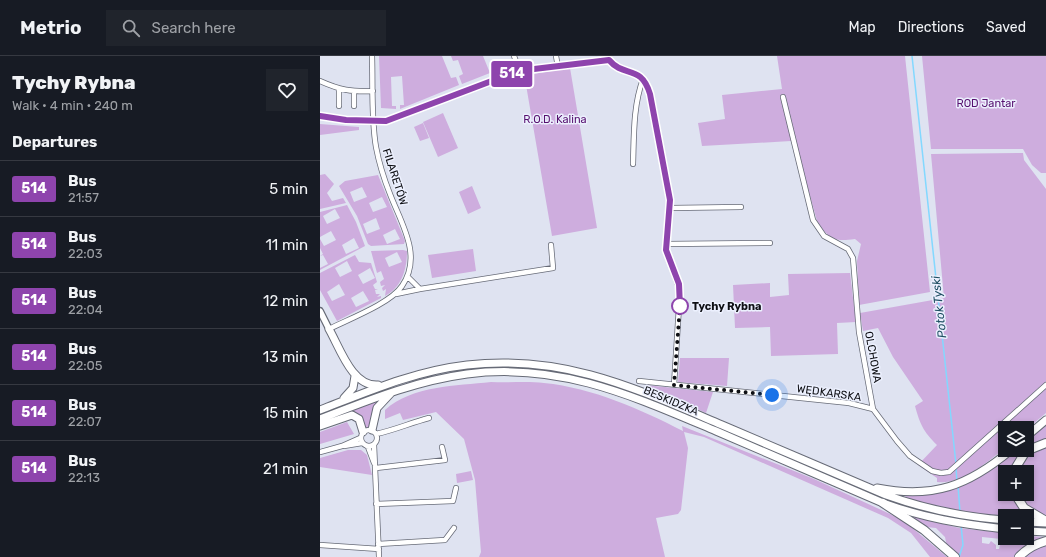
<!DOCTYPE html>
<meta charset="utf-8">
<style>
body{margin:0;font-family:Rubik,sans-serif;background:#20242c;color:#f1f3f6;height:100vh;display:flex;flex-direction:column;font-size:15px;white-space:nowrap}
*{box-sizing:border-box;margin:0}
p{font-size:13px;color:#9ea1a6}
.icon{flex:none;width:22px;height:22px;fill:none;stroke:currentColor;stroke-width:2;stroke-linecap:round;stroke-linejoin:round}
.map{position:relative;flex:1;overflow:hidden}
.drawer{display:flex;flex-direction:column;background:#171b24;width:320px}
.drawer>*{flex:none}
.badge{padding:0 8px;border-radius:3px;font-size:14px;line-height:26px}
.buttons{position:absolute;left:678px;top:365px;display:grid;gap:8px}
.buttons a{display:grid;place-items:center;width:36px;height:36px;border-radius:0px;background:#171b24;box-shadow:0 2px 6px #0003;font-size:20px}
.you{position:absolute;width:20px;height:20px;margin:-10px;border:3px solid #fff;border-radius:50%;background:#1a73e8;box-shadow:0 0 0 6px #1a73e833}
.map>.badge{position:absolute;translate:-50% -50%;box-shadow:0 0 0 2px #fff}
h2{padding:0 12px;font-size:15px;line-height:36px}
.round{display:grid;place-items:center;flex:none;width:42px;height:42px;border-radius:0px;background:#20242c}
.head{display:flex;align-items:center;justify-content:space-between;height:68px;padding:0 12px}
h1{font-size:19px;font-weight:800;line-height:30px}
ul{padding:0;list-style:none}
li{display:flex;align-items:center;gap:12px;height:56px;padding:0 12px;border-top:1px solid #363941}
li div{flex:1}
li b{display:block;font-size:15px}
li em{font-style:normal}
li .badge{min-width:44px;font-weight:700;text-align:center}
header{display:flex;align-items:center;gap:24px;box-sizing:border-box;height:56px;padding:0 20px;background:#171b24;border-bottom:1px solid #363941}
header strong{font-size:19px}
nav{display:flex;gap:22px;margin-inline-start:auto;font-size:14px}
.search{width:280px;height:36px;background:#20242c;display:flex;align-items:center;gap:10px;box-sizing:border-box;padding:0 14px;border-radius:0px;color:#9ea1a6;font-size:15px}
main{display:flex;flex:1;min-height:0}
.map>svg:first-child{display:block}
.green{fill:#ceadde;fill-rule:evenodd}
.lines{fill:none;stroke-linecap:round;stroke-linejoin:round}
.stream{stroke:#83d8ff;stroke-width:1.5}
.minor-casing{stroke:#676b77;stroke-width:6}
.tertiary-casing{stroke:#676b77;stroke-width:8}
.primary-casing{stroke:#676b77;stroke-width:9}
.trunk-casing{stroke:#676b77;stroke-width:10}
.minor{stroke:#fff;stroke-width:4.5}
.tertiary{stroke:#fff;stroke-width:5.5}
.primary{stroke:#fff;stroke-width:7}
.trunk{stroke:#fff;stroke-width:8}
.line-casing{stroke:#fff;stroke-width:9}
.line{stroke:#8e44ad;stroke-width:6}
.walk{stroke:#0e0f14;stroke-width:4;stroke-dasharray:0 7.2}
.stop-dot{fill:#fff;stroke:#8e44ad;stroke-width:2}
.labels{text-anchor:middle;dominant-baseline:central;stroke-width:3;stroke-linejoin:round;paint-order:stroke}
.park-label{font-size:11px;fill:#56106f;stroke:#ecf0fe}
.street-label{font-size:11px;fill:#0e0f14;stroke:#ecf0fe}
.stop-label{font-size:11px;font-weight:bold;fill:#0e0f14;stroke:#ecf0fe;text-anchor:start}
.water-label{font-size:12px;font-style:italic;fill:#1e4e62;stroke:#ecf0fe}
</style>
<header>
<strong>Metrio</strong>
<div class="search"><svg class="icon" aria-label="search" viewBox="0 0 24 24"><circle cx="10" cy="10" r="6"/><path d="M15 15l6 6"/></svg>Search here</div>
<nav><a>Map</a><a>Directions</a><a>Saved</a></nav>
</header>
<main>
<section class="drawer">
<div class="head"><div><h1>Tychy Rybna</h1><p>Walk · 4 min · 240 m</p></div><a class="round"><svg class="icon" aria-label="heart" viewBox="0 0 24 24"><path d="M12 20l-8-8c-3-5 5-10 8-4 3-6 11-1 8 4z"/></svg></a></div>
<h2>Departures</h2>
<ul>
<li><span class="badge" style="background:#8e44ad;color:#fff">514</span><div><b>Bus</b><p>21:57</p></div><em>5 min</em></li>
<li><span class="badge" style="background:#8e44ad;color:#fff">514</span><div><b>Bus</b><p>22:03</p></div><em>11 min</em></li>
<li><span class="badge" style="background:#8e44ad;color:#fff">514</span><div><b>Bus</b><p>22:04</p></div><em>12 min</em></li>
<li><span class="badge" style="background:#8e44ad;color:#fff">514</span><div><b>Bus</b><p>22:05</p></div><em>13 min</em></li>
<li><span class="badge" style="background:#8e44ad;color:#fff">514</span><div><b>Bus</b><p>22:07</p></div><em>15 min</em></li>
<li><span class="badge" style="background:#8e44ad;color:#fff">514</span><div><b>Bus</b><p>22:13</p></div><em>21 min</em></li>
</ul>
</section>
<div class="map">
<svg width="726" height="501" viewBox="0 0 726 501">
<rect width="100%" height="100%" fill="#dfe3f1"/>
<!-- green -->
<path class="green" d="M59,0H122L131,22L136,21L139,29L80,53V49H84L82,20L71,21L72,50H76V53L61,52Z
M131,0H163L170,17L142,28L139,20L143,18L138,4L133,5Z
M457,0H585L610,236L539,249L537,205L541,188L535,183C513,186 509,183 497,165L475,86L471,85L382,90L378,67L405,63L402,39L462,33Z
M602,0H726V117H721L712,109L703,93H611Z
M250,12L277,172L232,180L205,23L207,19Z
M123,57L138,92L118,101L103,66Z
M103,67L109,82L100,85L94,71Z
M0,68L39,71V74L0,79Z
M703,97L704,104L726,133V357L707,373L685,372V392C667,406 642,429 617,426V422L598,409L617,389C603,375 600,368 595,350L603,345L573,301L558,272L543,275L540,257L624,242L611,98Z
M5,118L14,128L7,137L12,145L23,142L26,147L0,153V119Z
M58,119L85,185L84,188L51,190L48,188L37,160L19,130L25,125ZM42,131L47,141L34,146L30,136ZM62,141L67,151L53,156L49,147ZM56,162L60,173L47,178L43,168ZM75,173L80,183L67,188L63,179Z
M152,130L161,152L148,158L139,136Z
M27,149L36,166L45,190L0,214V212L8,208L3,199L0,200L3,198L0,192V183L4,190L16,184L11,175L0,181V156ZM15,153L20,162L7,168L3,160ZM34,182L39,192L26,198L22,189Z
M153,193L156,215L112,222L108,199Z
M83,194L87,195C87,213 82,231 65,240L66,233L63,235L62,232L65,229L61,230L60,226L64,223L61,215L57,217L51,195ZM77,196L82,206L69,211L65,202Z
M35,199L39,206L51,207L57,226L53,229L55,233H58L55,234L56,238H60L57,241L61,240V242L17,265L0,234V217ZM27,205L32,215L20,221L15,212ZM50,212L55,222L43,228L38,219ZM19,228L25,239L12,245L7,236ZM43,235L49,245L36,251L31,242Z
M530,217L536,266L517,267L518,298L451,300L450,271L415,272L413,229L450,227V241L469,239L468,218Z
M360,302H409L407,330L358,326Z
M171,326C189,327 207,325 224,327C273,332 320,353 363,375L362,370L494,423L570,458L584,465L627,501H610L591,477L568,462L384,381L364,376L368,392L361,454L358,458L336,462L345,501H159L161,496L155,424L144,383L116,356L83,364L80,357L65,363V354C93,329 136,330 171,326Z
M325,329L393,336L386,357Z
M60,343L51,360L50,372H45L27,357Z
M27,366L34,378L0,388V376Z
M726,366V385L707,393V382Z
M726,389V459C714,457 703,449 698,438H707V416H696L709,396Z
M28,394H41L47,399L52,419L0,411V402Z
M694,394H706L692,416H685V438H693L703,454L714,463L707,462V460C666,460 626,455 586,443L585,438C600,436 616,435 631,432C656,427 675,410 694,394Z
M151,415L153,424L137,427L136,418Z
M592,460L639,472L685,477V482H702L700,485L662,481V487L669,488L671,485L676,489V493H679L680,489L685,487L699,489L708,480L725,481V483L708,488L695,501H638L627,491L625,481L616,472L606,471L593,463Z
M726,488V501H702L707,495Z"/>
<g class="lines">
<!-- stream -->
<path class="stream" d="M592,0L636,408
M636,412L637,426
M638,430L640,456
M639,501L643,489L641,469"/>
<!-- minor casing -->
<g class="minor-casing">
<path id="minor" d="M194,0L200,16
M236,0L238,11
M288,0C292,21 321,6 330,38L350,144L346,194L360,235L354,329
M0,25C20,34 31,36 53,35
M34,35V50
M463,41L493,164L504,180L528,193L533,202L539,276L553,353L577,385L590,400L612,415L621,417L629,416L726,329
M19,50V33
M0,60L26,64L66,65L190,18L214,13L289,4
M313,108C314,80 313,50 323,23
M351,152L421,151
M346,188L450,187
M88,221L100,233
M76,238L100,233L233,212L231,189
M9,273C29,263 71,247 82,230C103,200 81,167 70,138C64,123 59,107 56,91C51,62 53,30 52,0
M319,325L529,347L553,353
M41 382a8 8 0 1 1 16 0a8 8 0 1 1-16 0Z
M56,378C75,374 90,367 109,362
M54,389L59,501
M24,390L42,387
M48,391L54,407
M0,396L22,390L40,382
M56,412L125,404L122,391
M56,448L133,445L136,432
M58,488L125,484L134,472
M0,489L59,493"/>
</g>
<!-- tertiary casing -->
<g class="tertiary-casing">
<path id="tertiary" d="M0,255L9,273"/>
</g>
<!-- primary casing -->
<g class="primary-casing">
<path id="primary" d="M9,273C20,292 32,331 58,329
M24,342L33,332L35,320
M0,354C49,335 95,315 147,309C244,298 315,332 402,369C457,392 511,416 566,439C605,453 644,461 685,464
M0,363C49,344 95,325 147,318C240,306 313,340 396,375C452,399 507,423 563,447C604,462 641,468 685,473
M0,370L32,359L39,363L43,376
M52,374L57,352L71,337
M707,380L726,364
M557,432C613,443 648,430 691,394
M707,466L726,467
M707,475L726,476"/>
</g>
<!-- trunk casing -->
<g class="trunk-casing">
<path id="trunk" d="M693,416L706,395L726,387
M695,438L704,452L726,465
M563,447L604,474L635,501
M699,501C707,492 715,488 726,485"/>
</g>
<!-- minor -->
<use href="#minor" class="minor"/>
<!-- tertiary -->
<use href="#tertiary" class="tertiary"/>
<!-- primary -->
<use href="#primary" class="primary"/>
<!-- trunk -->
<use href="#trunk" class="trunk"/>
</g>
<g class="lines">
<!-- line casing -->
<g class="line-casing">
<path id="line" d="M0,60L26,64L66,65L190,18L214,13L289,4C304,22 321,8 330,38L350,144L346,194L359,228L360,251"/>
</g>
<!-- line -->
<use href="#line" class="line"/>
<!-- walk -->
<path class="walk" d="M360,250L354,329L452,339"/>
</g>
<!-- markers -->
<circle class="stop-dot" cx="360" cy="250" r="8"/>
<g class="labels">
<!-- park labels -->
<g class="park-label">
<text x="666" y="47">ROD Jantar</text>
<text x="235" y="63">R.O.D. Kalina</text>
</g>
<!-- street labels -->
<g class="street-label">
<text transform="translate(75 121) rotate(72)">FILARETÓW</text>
<text transform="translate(553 301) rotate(80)">OLCHOWA</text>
<text transform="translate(509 337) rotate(8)">WĘDKARSKA</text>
<text transform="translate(351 345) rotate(23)">BESKIDZKA</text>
</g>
<!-- stop labels -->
<g class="stop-label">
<text x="372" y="250">Tychy Rybna</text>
</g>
<!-- water labels -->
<g class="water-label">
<text transform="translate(619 251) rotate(-96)">Potok Tyski</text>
</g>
</g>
</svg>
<div class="buttons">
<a><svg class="icon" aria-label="layers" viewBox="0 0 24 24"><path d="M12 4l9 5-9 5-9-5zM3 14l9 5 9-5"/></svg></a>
<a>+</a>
<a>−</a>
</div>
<div class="you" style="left:452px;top:339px"></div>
<b class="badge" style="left:192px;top:18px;background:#8e44ad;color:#fff">514</b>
</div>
</main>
